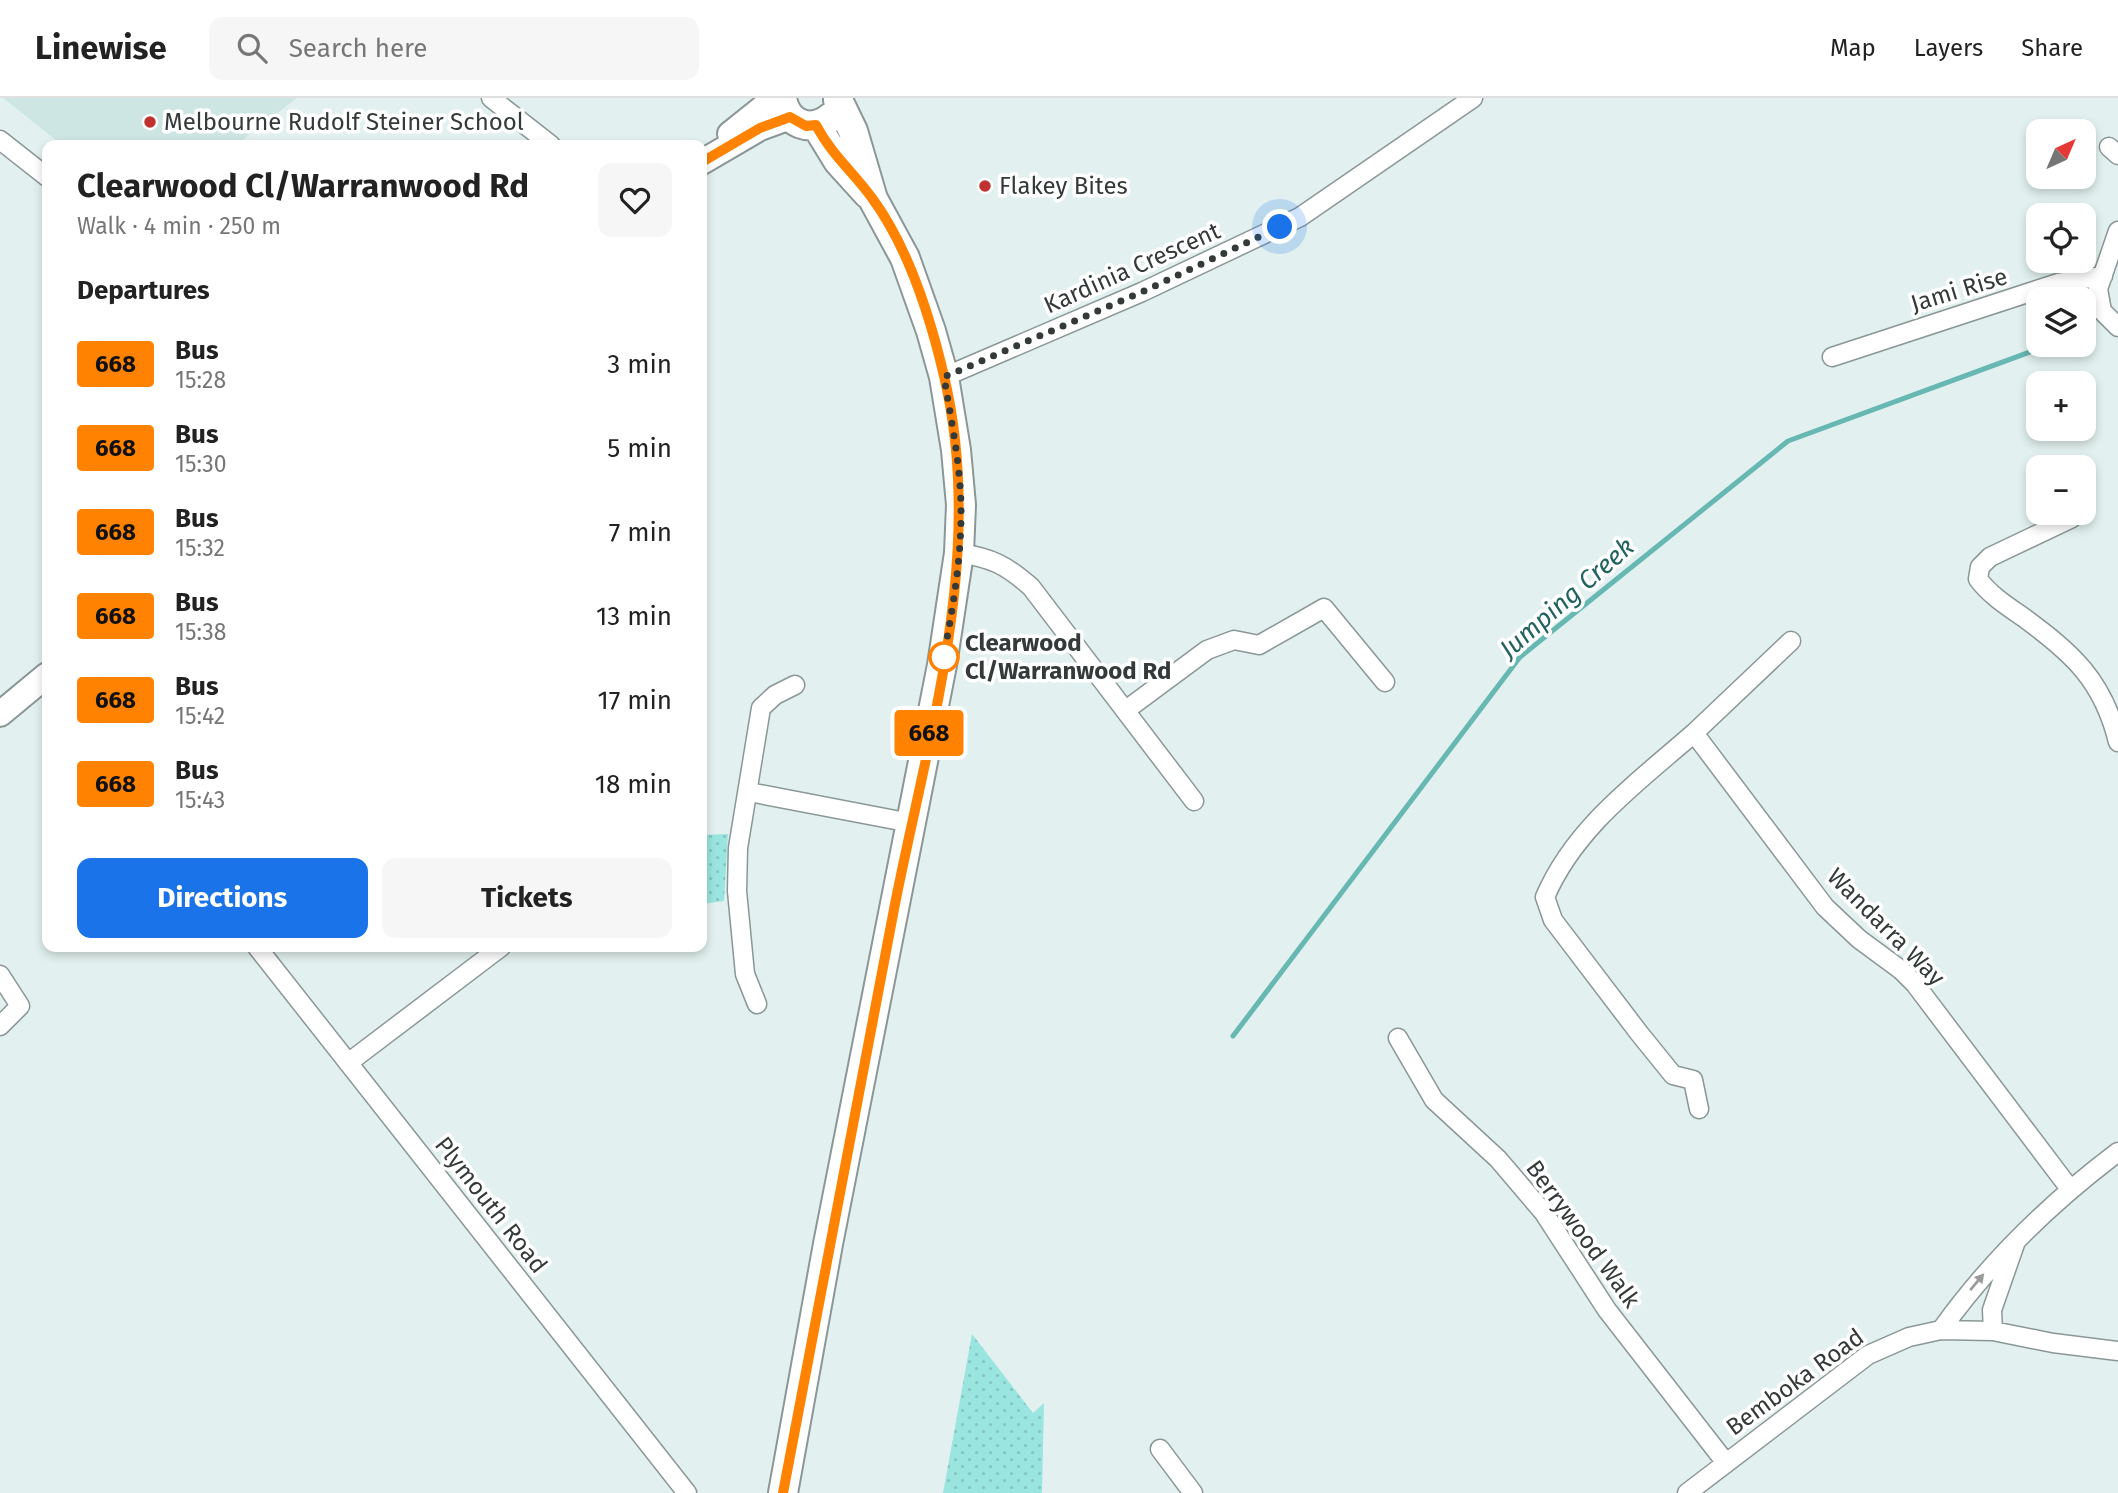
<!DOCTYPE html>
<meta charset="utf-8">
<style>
body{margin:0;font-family:"Fira Sans",sans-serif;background:#f6f6f6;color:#222;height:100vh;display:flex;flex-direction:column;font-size:26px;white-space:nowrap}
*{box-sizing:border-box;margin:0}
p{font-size:23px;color:#767676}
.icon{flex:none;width:38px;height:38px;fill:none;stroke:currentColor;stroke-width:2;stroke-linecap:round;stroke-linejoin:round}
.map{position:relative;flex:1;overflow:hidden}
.details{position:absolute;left:42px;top:42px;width:665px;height:812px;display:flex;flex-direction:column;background:#fff;border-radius:14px;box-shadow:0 4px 10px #0003}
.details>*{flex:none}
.badge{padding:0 14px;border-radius:5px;font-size:24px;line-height:46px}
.needle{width:46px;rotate:44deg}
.tools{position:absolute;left:2026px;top:21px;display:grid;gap:14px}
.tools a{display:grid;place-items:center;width:70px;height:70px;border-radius:14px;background:#fff;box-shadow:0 4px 10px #0003;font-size:35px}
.you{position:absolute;width:35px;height:35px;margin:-18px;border:5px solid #fff;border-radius:50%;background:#1a73e8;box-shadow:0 0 0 10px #1a73e833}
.map>.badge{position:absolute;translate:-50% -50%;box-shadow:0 0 0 4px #fff}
h2{padding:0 35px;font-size:26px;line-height:63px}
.round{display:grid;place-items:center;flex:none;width:74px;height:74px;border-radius:14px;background:#f6f6f6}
.summary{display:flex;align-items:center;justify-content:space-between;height:119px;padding:0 35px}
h1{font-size:33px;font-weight:700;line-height:52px}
.button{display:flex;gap:14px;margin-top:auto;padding:14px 35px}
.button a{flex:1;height:80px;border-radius:14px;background:#1a73e8;color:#fff;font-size:28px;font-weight:700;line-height:80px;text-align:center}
.button a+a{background:#f6f6f6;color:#222}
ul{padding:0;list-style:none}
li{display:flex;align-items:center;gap:21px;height:84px;padding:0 35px}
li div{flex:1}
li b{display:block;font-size:26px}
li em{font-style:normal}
li .badge{min-width:77px;font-weight:700;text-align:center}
header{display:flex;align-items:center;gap:42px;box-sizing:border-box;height:98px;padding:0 35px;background:#fff;border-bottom:2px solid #e0e0e0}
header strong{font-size:33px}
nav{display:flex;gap:38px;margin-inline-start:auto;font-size:24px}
.search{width:490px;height:63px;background:#f6f6f6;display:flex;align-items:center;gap:18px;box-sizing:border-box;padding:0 24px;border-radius:14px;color:#767676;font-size:26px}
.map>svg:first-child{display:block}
.built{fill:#cee6e3}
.grass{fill:url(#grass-dots)}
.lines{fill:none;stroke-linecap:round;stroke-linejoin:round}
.stream{stroke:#67b7b2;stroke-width:5}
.minor-casing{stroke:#8a9796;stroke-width:21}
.secondary-casing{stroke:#8a9796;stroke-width:28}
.primary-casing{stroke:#8a9796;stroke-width:32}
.minor{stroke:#fff;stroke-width:18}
.secondary{stroke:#fff;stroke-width:24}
.primary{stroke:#fff;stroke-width:28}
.oneway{fill:#9a9c9c}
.line-casing{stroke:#fff;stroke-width:16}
.line{stroke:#ff8200;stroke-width:10}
.walk{stroke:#343a39;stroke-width:7;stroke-dasharray:0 12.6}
.poi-dot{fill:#c0322f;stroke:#fff;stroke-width:2.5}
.stop-dot{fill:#fff;stroke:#ff8200;stroke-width:3.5}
.labels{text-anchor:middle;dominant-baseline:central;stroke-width:7;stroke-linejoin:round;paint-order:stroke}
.poi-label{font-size:24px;fill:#343a39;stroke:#fff;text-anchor:start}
.street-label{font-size:24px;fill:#343a39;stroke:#fff}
.stop-label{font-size:24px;font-weight:bold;fill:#343a39;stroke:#fff;text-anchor:start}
.water-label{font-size:26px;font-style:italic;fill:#21635f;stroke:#fff}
</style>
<header>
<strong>Linewise</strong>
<div class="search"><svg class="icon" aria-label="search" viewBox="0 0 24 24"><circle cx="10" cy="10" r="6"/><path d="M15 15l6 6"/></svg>Search here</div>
<nav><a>Map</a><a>Layers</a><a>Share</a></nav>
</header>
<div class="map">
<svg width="2118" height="1395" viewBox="0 0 2118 1395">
<defs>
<pattern id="grass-dots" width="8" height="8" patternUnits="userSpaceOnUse" patternTransform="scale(1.75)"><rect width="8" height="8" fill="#9ae5df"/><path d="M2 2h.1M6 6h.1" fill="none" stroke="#85c5c0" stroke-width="1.8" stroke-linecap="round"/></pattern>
</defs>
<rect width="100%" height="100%" fill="#e2f1ef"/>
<!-- built -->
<path class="built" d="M3,0H297L236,47H62Z"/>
<!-- grass -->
<path class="grass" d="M728,736L724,803L702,806V737Z
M972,1236L1033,1315L1044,1305L1042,1395H943Z"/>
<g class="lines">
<!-- stream -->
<path class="stream" d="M1233,938L1520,559L1788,343L2049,247"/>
<!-- minor casing -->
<g class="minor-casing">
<path id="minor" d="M491,0L551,47
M0,42L47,79
M2109,49L2118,57
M2118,133L2098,191L2102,213L2118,229
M1832,259L2058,185L2103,178
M944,279L1142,194L1300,119L1473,0
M2072,420L1990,459L1980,469L1978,481C1990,497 2007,508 2023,519C2072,555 2103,582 2118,644
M959,455C992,460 1006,467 1031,489L1194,703
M1126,612L1207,552L1234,542L1259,547L1324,510L1385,584
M1694,635L1791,543
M749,694L911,725
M257,849L687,1395
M0,877L20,908L0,928
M757,906L745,876L737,793L738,750L761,610L775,597L795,587
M1398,940L1434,1002L1498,1061L1544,1115L1607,1212L1726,1365
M348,965L501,849
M1699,1011L1693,982L1673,977L1639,935L1553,822L1545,799C1575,729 1638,684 1694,635L1825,809L1859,841L1901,872L1915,886L2070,1091
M1941,1232C1991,1162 2049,1106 2118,1054
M1993,1233L1992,1212L2015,1146
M1160,1351L1193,1395
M1687,1395L1868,1257L1909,1239L1941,1232L1993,1233L2053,1245L2118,1253"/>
</g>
<!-- secondary casing -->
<g class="secondary-casing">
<path id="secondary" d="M730,36L775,0
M702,64L760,30L790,19
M0,616L47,577"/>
</g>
<!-- primary casing -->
<g class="primary-casing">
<path id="primary" d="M782,0C786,26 811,36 831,19
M816,27L838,63L868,96
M783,1395L828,1146L942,567L959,455L961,407L956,352L944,279L931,233L905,160L873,101L853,33L838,2"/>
</g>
<!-- minor -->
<use href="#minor" class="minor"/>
<!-- secondary -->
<use href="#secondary" class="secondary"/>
<!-- primary -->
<use href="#primary" class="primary"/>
</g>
<!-- one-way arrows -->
<defs><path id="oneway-solid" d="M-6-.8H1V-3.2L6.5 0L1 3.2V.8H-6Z" transform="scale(1.75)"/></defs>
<use class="oneway" href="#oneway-solid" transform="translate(1977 1184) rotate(-50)"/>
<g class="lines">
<!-- line casing -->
<g class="line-casing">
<path id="line" d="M702,64L760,30L790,19L806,28L816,27C831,56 854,75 872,100C909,150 930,218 944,278C986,454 929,634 895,806C857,1002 819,1198 783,1395"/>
</g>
<!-- line -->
<use href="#line" class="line"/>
<!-- walk -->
<path class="walk" d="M944,559L942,567C952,515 962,460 961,407C960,364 951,321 944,279L1142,194L1280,129"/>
</g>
<!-- markers -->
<g class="poi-dot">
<circle cx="150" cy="24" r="7"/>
<circle cx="985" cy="88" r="7"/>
</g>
<circle class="stop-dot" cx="944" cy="559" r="14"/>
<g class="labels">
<!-- poi labels -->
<g class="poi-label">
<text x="164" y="24">Melbourne Rudolf Steiner School</text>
<text x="999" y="88">Flakey Bites</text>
</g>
<!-- street labels -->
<g class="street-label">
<text transform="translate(1132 170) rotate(-24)">Kardinia Crescent</text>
<text transform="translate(1959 192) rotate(-17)">Jami Rise</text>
<text transform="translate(1886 829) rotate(45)">Wandarra Way</text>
<text transform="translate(491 1107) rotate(52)">Plymouth Road</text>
<text transform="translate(1583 1136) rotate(54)">Berrywood Walk</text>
<text transform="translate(1795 1284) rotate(-36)">Bemboka Road</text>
</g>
<!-- stop labels -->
<g class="stop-label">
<text x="965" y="545">Clearwood<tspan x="965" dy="28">Cl/Warranwood Rd</tspan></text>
</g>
<!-- water labels -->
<g class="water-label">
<text transform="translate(1567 500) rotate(-41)">Jumping Creek</text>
</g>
</g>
</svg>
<div class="tools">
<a><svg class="needle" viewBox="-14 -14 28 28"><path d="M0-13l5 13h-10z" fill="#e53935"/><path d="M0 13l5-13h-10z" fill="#767676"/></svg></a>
<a><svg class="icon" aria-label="locate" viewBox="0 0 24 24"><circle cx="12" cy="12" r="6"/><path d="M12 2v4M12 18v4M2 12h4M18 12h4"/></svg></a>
<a><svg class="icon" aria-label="layers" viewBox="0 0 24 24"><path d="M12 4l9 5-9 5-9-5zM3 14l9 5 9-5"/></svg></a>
<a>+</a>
<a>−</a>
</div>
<div class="you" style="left:1280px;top:129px"></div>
<b class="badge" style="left:929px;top:635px;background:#ff8200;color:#111">668</b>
<section class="details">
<div class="summary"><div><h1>Clearwood Cl/Warranwood Rd</h1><p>Walk · 4 min · 250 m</p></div><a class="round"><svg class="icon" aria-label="heart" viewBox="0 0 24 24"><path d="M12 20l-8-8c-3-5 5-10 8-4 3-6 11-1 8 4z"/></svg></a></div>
<h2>Departures</h2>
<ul>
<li><span class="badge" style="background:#ff8200;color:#111">668</span><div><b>Bus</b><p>15:28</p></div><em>3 min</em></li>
<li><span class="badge" style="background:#ff8200;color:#111">668</span><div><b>Bus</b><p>15:30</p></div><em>5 min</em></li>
<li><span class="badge" style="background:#ff8200;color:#111">668</span><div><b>Bus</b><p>15:32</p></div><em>7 min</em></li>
<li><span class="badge" style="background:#ff8200;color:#111">668</span><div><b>Bus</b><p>15:38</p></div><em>13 min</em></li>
<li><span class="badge" style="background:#ff8200;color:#111">668</span><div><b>Bus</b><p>15:42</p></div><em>17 min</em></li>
<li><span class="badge" style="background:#ff8200;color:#111">668</span><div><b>Bus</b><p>15:43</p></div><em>18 min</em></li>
</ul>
<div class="button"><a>Directions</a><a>Tickets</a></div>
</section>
</div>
